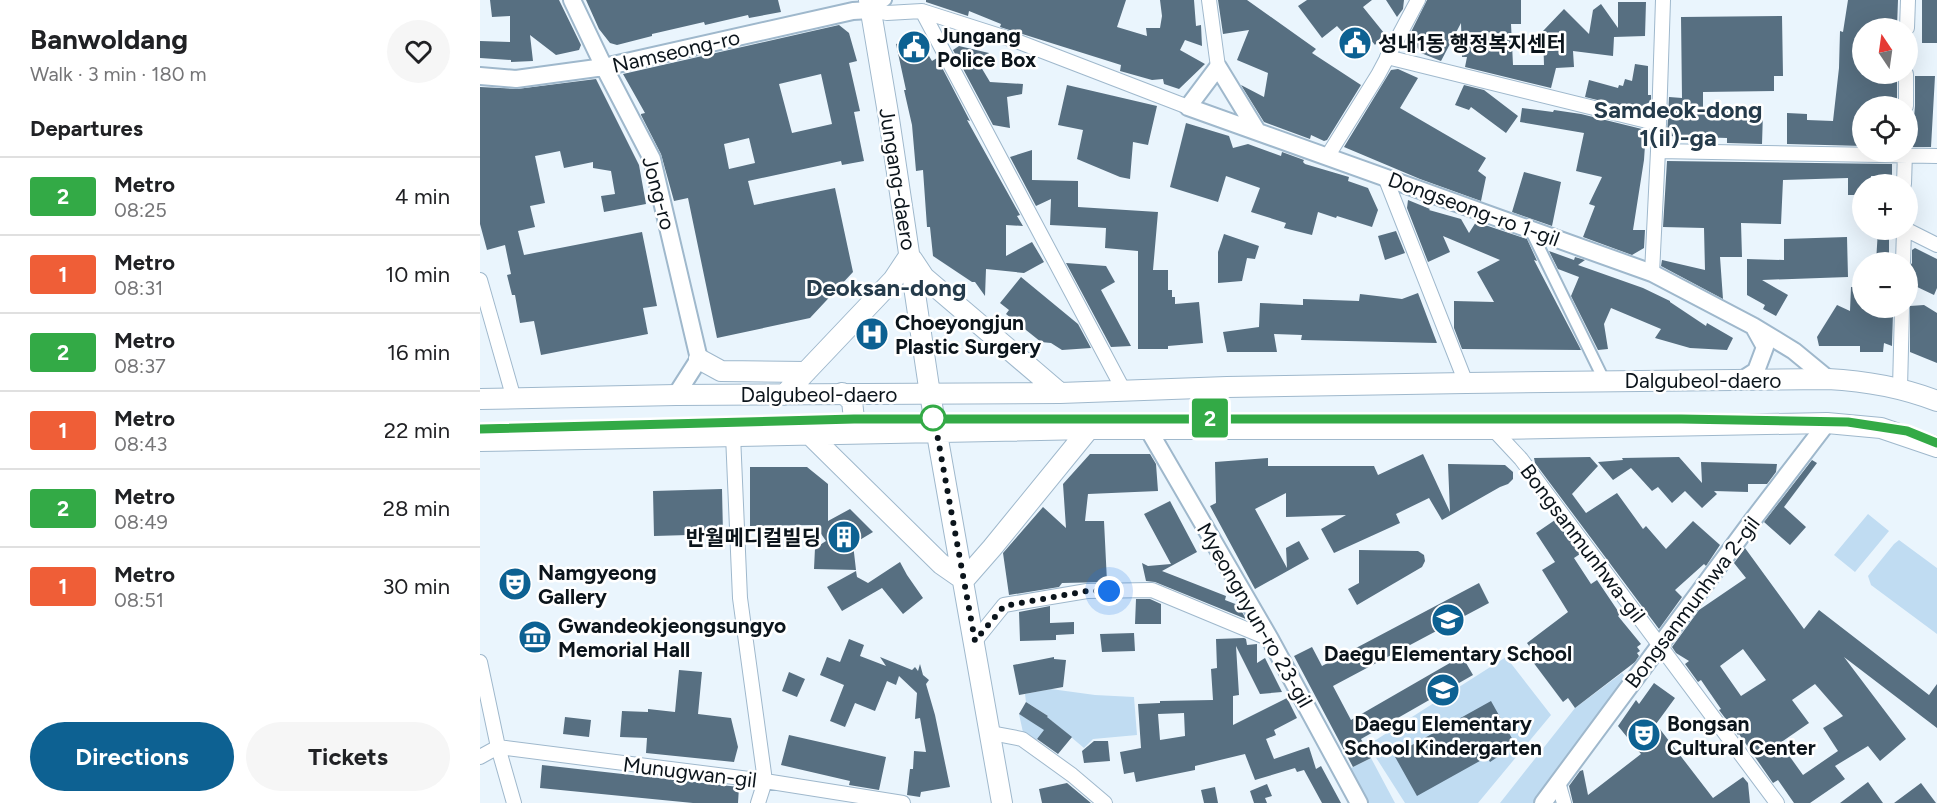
<!DOCTYPE html>
<meta charset="utf-8">
<style>
body{margin:0;font-family:Figtree,"Noto Sans KR",sans-serif;background:#f6f6f6;color:#202124;height:100vh;display:flex;flex-direction:column;font-size:22px;white-space:nowrap}
*{box-sizing:border-box;margin:0}
p{font-size:20px;color:#757577}
.icon{flex:none;width:33px;height:33px;fill:none;stroke:currentColor;stroke-width:2;stroke-linecap:round;stroke-linejoin:round}
.map{position:relative;flex:1;overflow:hidden}
.sheet{display:flex;flex-direction:column;background:#fff;width:480px}
.sheet>*{flex:none}
.badge{padding:0 12px;border-radius:4px;font-size:21px;line-height:39px}
.needle{width:39px;rotate:347deg}
.tools{position:absolute;left:1372px;top:18px;display:grid;gap:12px}
.tools a{display:grid;place-items:center;width:66px;height:66px;border-radius:50%;background:#fff;box-shadow:0 6px 24px #0002;font-size:30px}
.you{position:absolute;width:30px;height:30px;margin:-15px;border:4px solid #fff;border-radius:50%;background:#1a73e8;box-shadow:0 0 0 9px #1a73e833}
.map>.badge{position:absolute;translate:-50% -50%;box-shadow:0 0 0 3px #fff}
h2{padding:0 30px;font-size:22px;line-height:54px}
.round{display:grid;place-items:center;flex:none;width:63px;height:63px;border-radius:32px;background:#f6f6f6}
.headline{display:flex;align-items:center;justify-content:space-between;height:102px;padding:0 30px}
h1{font-size:28px;font-weight:700;line-height:45px}
.primary-button{display:flex;gap:12px;margin-top:auto;padding:12px 30px}
.primary-button a{flex:1;height:69px;border-radius:36px;background:#0d6192;color:#fff;font-size:24px;font-weight:700;line-height:69px;text-align:center}
.primary-button a+a{background:#f6f6f6;color:#202124}
ul{padding:0;list-style:none}
li{display:flex;align-items:center;gap:18px;height:78px;padding:0 30px;border-top:2px solid #e0e0e0}
li div{flex:1}
li b{display:block;font-size:22px}
li em{font-style:normal}
li .badge{min-width:66px;font-weight:700;text-align:center}
main{display:flex;flex:1;min-height:0}
.map>svg:first-child{display:block}
.green{fill:#c0dcf2}
.building{fill:#576f81;fill-rule:evenodd}
.lines{fill:none;stroke-linecap:round;stroke-linejoin:round}
.pedestrian-casing{stroke:#9fb8cc;stroke-width:14}
.minor-casing{stroke:#9fb8cc;stroke-width:16}
.tertiary-casing{stroke:#9fb8cc;stroke-width:20}
.secondary-casing{stroke:#9fb8cc;stroke-width:22}
.pedestrian{stroke:#fff;stroke-width:10}
.minor{stroke:#fff;stroke-width:14}
.tertiary{stroke:#fff;stroke-width:16}
.secondary{stroke:#fff;stroke-width:20}
.line-casing{stroke:#fff;stroke-width:14}
.line{stroke:#33aa46;stroke-width:9}
.walk{stroke:#0b141b;stroke-width:6;stroke-dasharray:0 10.8}
.stop-dot{fill:#fff;stroke:#33aa46;stroke-width:3}
.labels{text-anchor:middle;dominant-baseline:central;stroke-width:5;stroke-linejoin:round;paint-order:stroke}
.poi-label{font-size:21px;font-weight:bold;fill:#0b141b;stroke:#fff;text-anchor:start}
.street-label{font-size:21px;fill:#0b141b;stroke:#fff}
.quarter-label{font-size:24px;font-weight:bold;fill:#253b4b;stroke:#fff}
</style>
<main>
<section class="sheet">
<div class="headline"><div><h1>Banwoldang</h1><p>Walk · 3 min · 180 m</p></div><a class="round"><svg class="icon" aria-label="heart" viewBox="0 0 24 24"><path d="M12 20l-8-8c-3-5 5-10 8-4 3-6 11-1 8 4z"/></svg></a></div>
<h2>Departures</h2>
<ul>
<li><span class="badge" style="background:#33aa46;color:#fff">2</span><div><b>Metro</b><p>08:25</p></div><em>4 min</em></li>
<li><span class="badge" style="background:#ef5e37;color:#fff">1</span><div><b>Metro</b><p>08:31</p></div><em>10 min</em></li>
<li><span class="badge" style="background:#33aa46;color:#fff">2</span><div><b>Metro</b><p>08:37</p></div><em>16 min</em></li>
<li><span class="badge" style="background:#ef5e37;color:#fff">1</span><div><b>Metro</b><p>08:43</p></div><em>22 min</em></li>
<li><span class="badge" style="background:#33aa46;color:#fff">2</span><div><b>Metro</b><p>08:49</p></div><em>28 min</em></li>
<li><span class="badge" style="background:#ef5e37;color:#fff">1</span><div><b>Metro</b><p>08:51</p></div><em>30 min</em></li>
</ul>
<div class="primary-button"><a>Directions</a><a>Tickets</a></div>
</section>
<div class="map">
<svg width="1457" height="803" viewBox="0 0 1457 803">
<rect width="100%" height="100%" fill="#eaf5fd"/>
<!-- green -->
<path class="green" d="M1388,514L1409,531L1375,572L1354,555Z
M1419,540L1457,568V634L1391,585L1388,576L1414,544Z
M1026,657L1071,715L998,803H925L888,745Z
M1142,673L1150,682L1063,803H1020L1095,708Z
M571,689L615,695L654,697L657,735L613,739L604,748L572,721L554,743L544,737L539,714L561,727L568,716L546,702L545,694Z
M891,758L915,803H879L863,772Z"/>
<!-- building -->
<path class="building" d="M10,0H79L101,45L99,50L76,55L50,35L53,61L31,62V60L0,58V41L30,42V16L12,17Z
M106,0H298L301,12L269,18L268,15L225,25L224,22L172,34V36L137,45L130,43L119,29Z
M446,0H646L637,27L667,36L666,28H680L682,16L680,0H714L716,26L721,25L722,46L705,40L700,50L725,64L699,89L684,84L683,79L672,80L640,71L641,65L520,27L521,24L489,11L488,16L446,2Z
M738,0H767L836,49L832,53L881,85L847,140L844,141L831,135L830,139L784,122L761,85L784,97L788,73L757,60L769,30L743,34Z
M827,0H892L883,7L904,33L895,45L881,28L870,40L857,26L842,38L818,6Z
M906,0H924L923,9L917,17Z
M947,0H1041V24H1031L1033,65H1064L1063,31L1084,9L1109,34L1113,10L1121,4L1138,28V2H1166L1165,36L1134,37L1133,56L1093,51L1094,67L1076,68L1071,88L985,67L987,57H982L981,23L961,61L941,53L929,36Z
M1368,0H1418L1417,27L1383,28V74H1414V76H1417V106H1383V146L1307,144V113L1327,114V120L1353,121L1359,68L1360,31L1363,32Z
M1442,0H1457V43H1442Z
M1302,16L1303,76H1294V91L1223,92V110L1283,112L1282,144L1247,143V138L1187,136L1189,97L1202,98L1201,17Z
M359,25L369,33L377,61L369,63L380,111L374,112L384,161L362,165L361,161L268,181L274,205L355,188L373,272L330,318L237,338L208,198L194,201L181,154L161,115V114L165,113L143,74ZM341,74L352,124L312,133L299,84ZM269,138L275,163L249,169L244,144Z
M440,34L443,46L452,61L457,58L490,121L487,120L540,215L537,216L543,226L526,225V256L552,242L564,262L544,273L506,269L505,296L495,282H492L453,256L450,227H447L443,170L436,171L432,125L424,90H426L416,44L424,42L423,39Z
M479,46L509,53L501,67L510,82L543,84L542,94L527,97L530,128L513,125L473,50Z
M1155,64L1168,66V95H1171V101L1158,110L1105,97L1109,80L1138,88L1139,85L1143,86L1145,79L1152,81Z
M918,69L938,78L920,108L1006,158L998,171L1006,177L1001,201L940,179L864,147L911,70Z
M1435,76H1455L1451,147H1432L1430,145L1431,130H1433L1435,106Z
M116,79L159,165L166,204L124,212L121,196L135,194L131,171L113,168V162L84,168L80,151L55,156L65,203L50,206L55,227L38,231L44,255L162,232L177,306L163,308L168,334L61,355L54,321L40,323L35,295H32L27,275L31,274L25,245L7,250L0,224V87L37,89Z
M587,85L677,106L668,145L653,142L650,179L640,177L597,159L603,130L578,125Z
M984,85L1004,90L1038,116L1026,133L991,107L989,110L975,105Z
M1042,108L1073,112L1074,110L1101,114L1166,130L1164,160L1153,230H1165L1164,248L1152,255L1103,237L1115,206L1109,204L1122,177L1096,171L1104,133L1040,122Z
M706,123L749,136L753,148L768,144L801,156L802,152L824,160L823,162L825,164L869,177L868,181L888,188L898,210L892,227L857,216L856,218L838,212L832,235L804,228L806,223L771,212L780,188L746,176L738,202L690,187Z
M552,150V180L598,181V207L678,212L673,270H688V290H692V297H695V304L719,302L723,343L688,346V349H658V251L625,248L626,228L570,225L571,199L556,206L530,157Z
M1187,161L1412,164V176H1391V184H1383V195H1368V178L1303,180L1301,224L1261,223L1262,257H1240L1243,299L1181,266L1182,260L1225,270L1224,228L1183,227Z
M1044,172L1081,182L1072,226L1032,212Z
M928,200L950,209L949,210L981,219L989,233L996,222L1047,239L1057,261L1054,260L1101,350L982,349L974,328V301L1014,302L997,272L1020,260L963,236L970,252L948,262L927,208Z
M1398,230H1409V261L1414,259V262H1396Z
M916,231L925,253L905,260L898,236Z
M744,234L779,246L775,259L767,258L762,281L738,283V252Z
M1367,237L1368,277L1282,280L1308,295L1296,316L1283,309L1285,305L1267,295V259L1304,260V239Z
M1435,248L1457,259V288L1454,295L1433,285L1435,278L1428,275V269L1432,263V250Z
M1069,251L1094,260L1095,257L1105,260L1098,265L1163,288L1190,301V302L1226,326L1227,323L1253,338L1247,350L1210,348L1175,338L1181,329L1131,308L1124,324L1128,349L1118,350L1091,296L1099,277L1078,269Z
M586,263L626,266L635,282L621,290L651,346L631,347Z
M541,277L598,324L611,348L582,350L571,343L561,342L526,314L529,310L520,303Z
M1371,287H1383V308H1394V313H1413L1412,346L1404,343L1403,352H1380V346H1339L1337,337L1357,305L1370,311Z
M938,293L957,343L821,340L822,335L794,334L797,352H747L743,332L779,327L780,303L823,305V299L879,301L880,294L922,299Z
M1444,305L1457,313V363L1430,352V306Z
M610,454H670L676,464L678,491L608,494L605,521H624L627,582L582,583L579,587L529,595L523,553L563,507L586,528L583,484Z
M943,454L970,512L968,464L1025,465L1033,472V479L1028,484L1020,487L962,520L949,498L916,514L920,523L854,553L841,529L866,515L806,517V493L775,509L807,568L806,548L819,541L829,559L775,589L730,506L736,503L735,462L788,458V466H894L898,475Z
M1110,457L1118,466L1092,494L1106,513L1137,493L1163,529L1166,526L1186,549L1213,521L1240,545L1226,566L1224,564L1195,590L1202,597L1179,629L1055,463L1054,458Z
M1199,457L1222,483L1221,462L1297,464L1296,472L1287,484H1268V492L1234,491L1237,494L1222,508L1205,491L1192,503L1178,487L1172,491L1151,468L1133,480L1118,462L1143,460L1142,458Z
M1332,460L1337,463L1304,507L1326,527L1310,545L1284,522Z
M270,467H327L348,484V521L370,509L393,532L373,544L376,570L334,569L335,548L346,541L335,525L270,526Z
M242,489L243,534L174,536L173,491Z
M690,501L717,552L682,571L746,596L745,600L758,605L766,619L675,582L666,581L662,563L668,566L691,564L664,514Z
M1075,520L1100,554L1094,558L1111,584L1117,580L1140,614L1138,616L1161,644L1157,647L1160,651L1157,653L1159,656L1155,662L1095,708L1088,698L1083,702L1050,658L1055,654L1047,643L1088,612L1062,570L1075,562L1056,533Z
M1265,548L1324,629L1339,610L1449,695L1457,684V728L1364,657L1426,739L1400,761L1388,746L1355,766L1365,779L1330,803H1314L1298,780L1293,783L1259,734L1258,735L1239,710L1241,709L1221,680L1218,682L1205,664L1209,661L1196,653L1192,647L1219,610L1266,578L1254,563ZM1263,649L1286,680L1261,696L1240,666ZM1335,684L1363,716L1343,728L1358,751L1323,775L1300,743L1329,723L1312,700Z
M879,550L938,551L944,555L945,561L942,567L877,605L868,589L879,583Z
M420,562L427,575L443,598L423,614L402,588L362,611L347,587L376,571L377,577L388,583Z
M999,583L1009,603L853,686L871,720L982,656L993,675L881,739L891,758L873,767L814,656L832,647L842,666Z
M656,599H670L681,604V624H655Z
M570,606V623L594,622V634L576,635V640L540,641L539,612Z
M654,633L655,651L622,652L620,634Z
M764,638L766,639L767,645L777,644V663L785,658L802,692L780,694L756,646L759,695L753,696V725L807,698L817,718L794,730L796,735L786,739L794,759L829,747L836,769L841,766L861,803H842L824,770L817,772L815,768L775,780L765,754L715,766V770L656,782L654,772L644,774L640,752L661,748L658,704L680,703V701L733,700L731,669L737,668L736,639ZM704,713L705,736L680,740L678,714Z
M369,639L384,645L380,656L406,666L400,657L432,670L435,667L438,671L440,664L443,675L449,680L446,684L455,715L470,787L441,792L440,797L427,795L430,769H433L434,751L446,752L440,718L435,719L437,693L419,676L416,685L407,681L395,711L375,703L365,727L350,721L364,685L340,675L347,657L360,662Z
M574,657V659L586,660L583,687L539,695L533,665Z
M199,670L222,672L218,714L251,718L258,747L254,762L166,753L167,738L140,737L142,711L168,712V709L195,712Z
M309,672L325,679L317,697L302,691Z
M1174,683L1195,698L1176,724L1233,798L1263,777L1268,783L1270,803H1093L1089,786L1100,771L1103,770L1108,795L1161,754L1138,726L1156,700L1159,704Z
M1011,701L1034,742L1017,751L1019,756L1010,762L1007,757L937,796L914,755Z
M546,702L568,716L567,717L592,737L578,754L557,739L564,730L539,714Z
M85,717L111,720L109,737L83,734Z
M309,735L406,757L399,790L369,785L370,781L301,765Z
M614,741H628L630,761L604,763L602,751Z
M62,765L259,787L258,803H213L60,788Z
M1388,782L1403,803H1360Z
M587,783L611,803H562L559,789Z
M1441,783L1456,803H1414Z
M787,784L792,796L785,798L787,803H774L770,791Z
M735,787L738,803H724L721,790Z"/>
<g class="lines">
<!-- pedestrian casing -->
<g class="pedestrian-casing">
<path id="pedestrian" d="M391,10L406,0
M1050,229L1124,380"/>
</g>
<!-- minor casing -->
<g class="minor-casing">
<path id="minor" d="M729,0L738,67
M391,10L407,13L442,11L539,42L708,107
M442,11L644,391
M1427,28L1428,0
M907,57L1179,124
M1426,106V74
M1178,151L1457,156
M847,157L898,75L938,0
M905,177L986,383
M1424,184L1425,152
M1427,230L1457,245
M1423,262L1424,230
M1172,273L1178,151L1183,0
M0,280L34,399
M1420,388L1422,308
M1013,429L1041,459L1297,803
M253,435L260,598L285,781L278,803
M495,641L524,605L607,591L672,590L790,639
M0,662L18,747L34,803
M511,733L542,739L592,775L625,803
M0,757L18,747L285,781L423,803
M1078,782L1084,803"/>
</g>
<!-- tertiary casing -->
<g class="tertiary-casing">
<path id="tertiary" d="M92,0L124,67L172,159L219,359L196,395
M0,76L36,79L124,67L373,11L391,10
M777,131L738,67L708,107L1172,273L1273,326L1314,351L1348,379
M1262,380L1276,371L1285,347L1275,329
M668,429L790,639L879,803
M1063,803L1272,521L1347,423"/>
</g>
<!-- secondary casing -->
<g class="secondary-casing">
<path id="secondary" d="M389,0L409,119L450,394L522,803
M432,259L444,277L580,393
M219,359L241,371L326,372
M304,395L413,280L429,256
M0,399L196,395L580,393L747,387L986,383L1348,379C1387,381 1421,387 1457,401
M359,433L370,429L374,419L372,401L362,393
M329,434L461,564L484,580
M0,441L609,429H1013L1347,423L1401,428L1457,447
M484,580L512,548L609,429"/>
</g>
<!-- pedestrian -->
<use href="#pedestrian" class="pedestrian"/>
<!-- minor -->
<use href="#minor" class="minor"/>
<!-- tertiary -->
<use href="#tertiary" class="tertiary"/>
<!-- secondary -->
<use href="#secondary" class="secondary"/>
</g>
<g class="lines">
<!-- line casing -->
<g class="line-casing">
<path id="line" d="M0,429L374,419H1201L1368,422L1427,431L1457,443"/>
</g>
<!-- line -->
<use href="#line" class="line"/>
<!-- walk -->
<path class="walk" d="M453,418V412L495,641L524,606L607,591H629"/>
</g>
<!-- icons -->
<defs>
<g id="civic-disc" transform="scale(1.725)"><circle r="9.5" fill="#0d6192" stroke="#fff"/><path d="M-.6-6.5H3V-4.5H.6V-3L4-1V1h2V6H-6V1h2V-1L-.6-3ZM-1.2 2.5V6h2.4V2.5Z" fill="#fff"/></g>
<g id="hospital-disc" transform="scale(1.725)"><circle r="9.5" fill="#0d6192" stroke="#fff"/><path d="M-5-5h3v3.5h4V-5h3V5h-3V1.5h-4V5h-3Z" fill="#fff"/></g>
<g id="building-disc" transform="scale(1.725)"><circle r="9.5" fill="#0d6192" stroke="#fff"/><path d="M-4-6H4V6H1V3H-1V6H-4ZM-2.5-4.3h1.7v1.8h-1.7ZM.8-4.3h1.7v1.8H.8ZM-2.5-1h1.7V.8h-1.7ZM.8-1h1.7V.8H.8Z" fill="#fff"/></g>
<g id="theatre-disc" transform="scale(1.725)"><circle r="9.5" fill="#0d6192" stroke="#fff"/><path d="M-5-5.5Q0-4 5-5.5V0Q5 5 0 6Q-5 5-5 0ZM-3.3-2.5H-1v1.5H-3.3ZM1-2.5H3.3v1.5H1ZM-2.8 1Q0 5.5 2.8 1Z" fill="#fff"/></g>
<g id="school-disc" transform="scale(1.725)"><circle r="9.5" fill="#0d6192" stroke="#fff"/><path d="M0-5L7-2L0 1L-7-2ZM-4 1L0 2.5L4 1V4Q0 6-4 4Z" fill="#fff"/></g>
<g id="museum-disc" transform="scale(1.725)"><circle r="9.5" fill="#0d6192" stroke="#fff"/><path d="M0-6L6-3V-2H-6V-3ZM-5-1h2V3h-2ZM-1-1h2V3h-2ZM3-1h2V3H3ZM-6 4H6V6H-6Z" fill="#fff"/></g>
</defs>
<g fill-rule="evenodd">
<use href="#civic-disc" x="875" y="43"/>
<use href="#civic-disc" x="434" y="47"/>
<use href="#hospital-disc" x="392" y="334"/>
<use href="#building-disc" x="364" y="537"/>
<use href="#theatre-disc" x="35" y="584"/>
<use href="#school-disc" x="968" y="620"/>
<use href="#museum-disc" x="55" y="637"/>
<use href="#school-disc" x="963" y="690"/>
<use href="#theatre-disc" x="1164" y="735"/>
</g>
<!-- markers -->
<circle class="stop-dot" cx="453" cy="418" r="12"/>
<g class="labels">
<!-- poi labels -->
<g class="poi-label">
<text x="457" y="35">Jungang<tspan x="457" dy="24">Police Box</tspan></text>
<text x="898" y="43">성내1동 행정복지센터</text>
<text x="415" y="322">Choeyongjun<tspan x="415" dy="24">Plastic Surgery</tspan></text>
<text x="341" y="537" text-anchor="end">반월메디컬빌딩</text>
<text x="58" y="572">Namgyeong<tspan x="58" dy="24">Gallery</tspan></text>
<text x="78" y="625">Gwandeokjeongsungyo<tspan x="78" dy="24">Memorial Hall</tspan></text>
<text x="968" y="653" text-anchor="middle">Daegu Elementary School</text>
<text x="963" y="723" text-anchor="middle">Daegu Elementary<tspan x="963" dy="24">School Kindergarten</tspan></text>
<text x="1187" y="723">Bongsan<tspan x="1187" dy="24">Cultural Center</tspan></text>
</g>
<!-- street labels -->
<g class="street-label">
<text transform="translate(196 51) rotate(-13)">Namseong-ro</text>
<text transform="translate(418 179) rotate(81)">Jungang-daero</text>
<text transform="translate(179 193) rotate(75)">Jong-ro</text>
<text transform="translate(994 209) rotate(20)">Dongseong-ro 1-gil</text>
<text x="1223" y="380">Dalgubeol-daero</text>
<text x="339" y="394">Dalgubeol-daero</text>
<text transform="translate(1103 543) rotate(53)">Bongsanmunhwa-gil</text>
<text transform="translate(1212 602) rotate(-53)">Bongsanmunhwa 2-gil</text>
<text transform="translate(775 615) rotate(60)">Myeongnyun-ro 23-gil</text>
<text transform="translate(210 772) rotate(7)">Munugwan-gil</text>
</g>
<!-- quarter labels -->
<g class="quarter-label">
<text x="1198" y="109">Samdeok-dong<tspan x="1198" dy="28">1(il)-ga</tspan></text>
<text x="406" y="287">Deoksan-dong</text>
</g>
</g>
</svg>
<div class="tools">
<a><svg class="needle" viewBox="-14 -14 28 28"><path d="M0-13l5 13h-10z" fill="#e53935"/><path d="M0 13l5-13h-10z" fill="#757577"/></svg></a>
<a><svg class="icon" aria-label="locate" viewBox="0 0 24 24"><circle cx="12" cy="12" r="6"/><path d="M12 2v4M12 18v4M2 12h4M18 12h4"/></svg></a>
<a>+</a>
<a>−</a>
</div>
<div class="you" style="left:629px;top:591px"></div>
<b class="badge" style="left:730px;top:418px;background:#33aa46;color:#fff">2</b>
</div>
</main>
